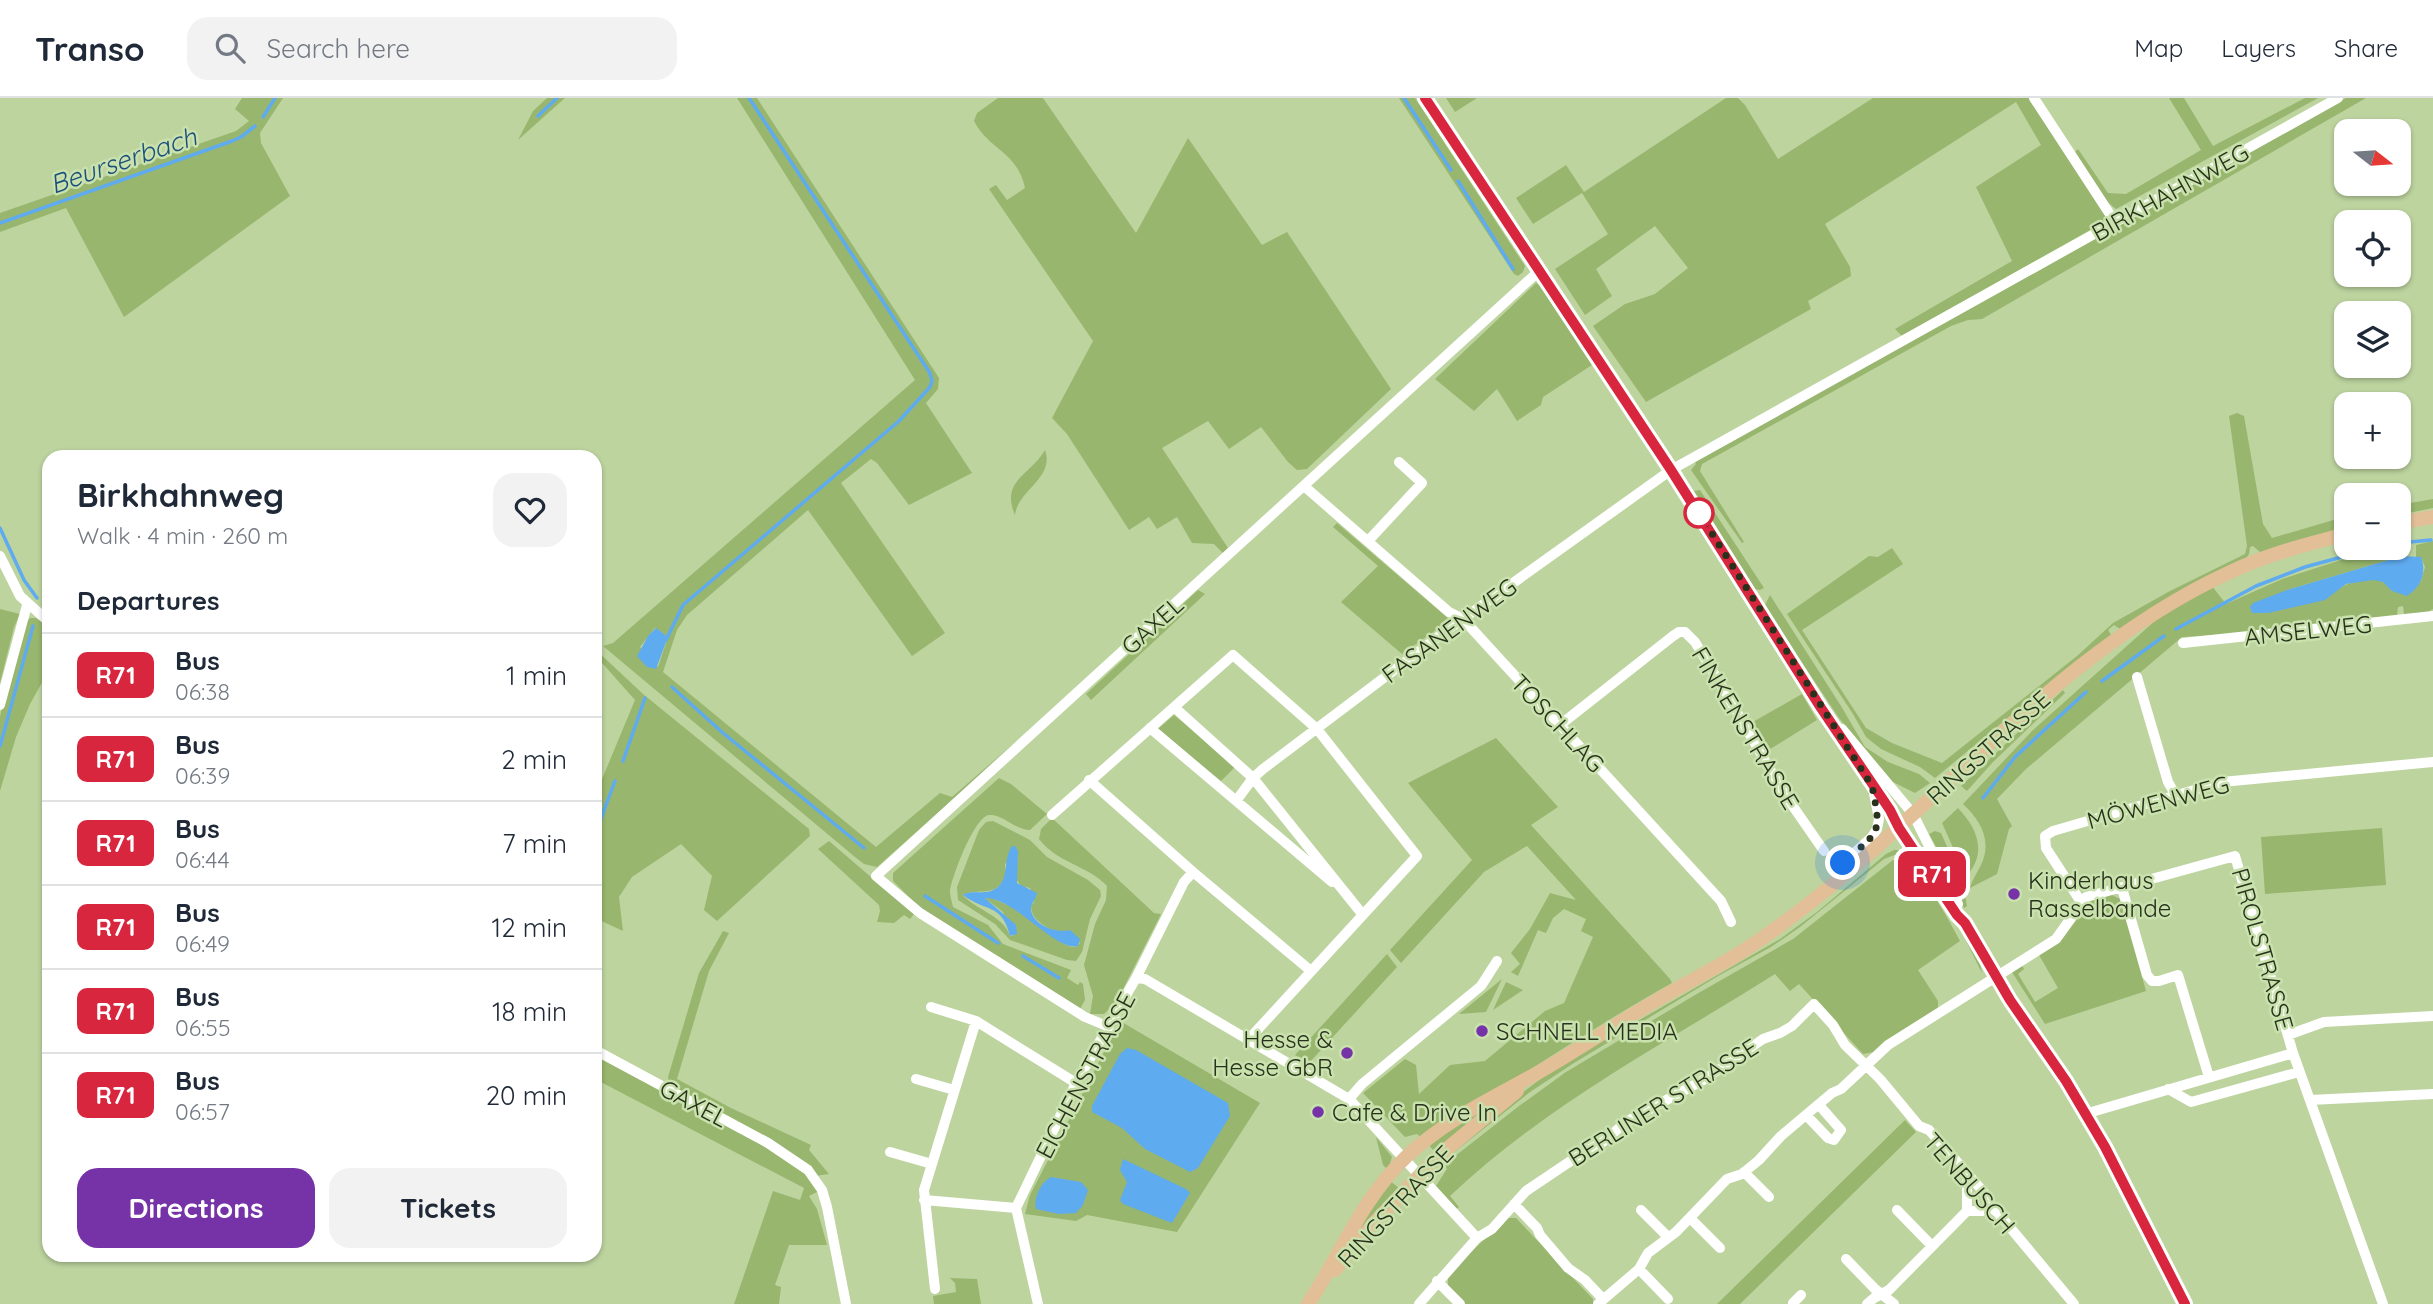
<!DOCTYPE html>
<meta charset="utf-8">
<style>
body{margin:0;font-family:Quicksand,sans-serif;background:#f2f2f3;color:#1f2937;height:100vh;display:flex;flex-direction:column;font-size:26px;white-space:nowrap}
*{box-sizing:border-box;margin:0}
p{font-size:23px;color:#747a83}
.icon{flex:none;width:38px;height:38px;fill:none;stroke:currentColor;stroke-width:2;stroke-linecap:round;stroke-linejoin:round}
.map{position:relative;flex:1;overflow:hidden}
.panel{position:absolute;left:42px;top:352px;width:560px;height:812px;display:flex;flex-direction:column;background:#fff;border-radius:21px;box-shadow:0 2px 5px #0004}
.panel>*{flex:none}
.badge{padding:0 14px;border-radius:10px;font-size:24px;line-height:46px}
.needle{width:46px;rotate:107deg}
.fabs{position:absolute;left:2334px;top:21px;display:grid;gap:14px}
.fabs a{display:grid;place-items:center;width:77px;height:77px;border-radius:14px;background:#fff;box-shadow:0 2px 5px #0004;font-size:35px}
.you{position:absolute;width:35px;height:35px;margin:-18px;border:5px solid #fff;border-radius:50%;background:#1a73e8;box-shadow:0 0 0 10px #1a73e833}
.map>.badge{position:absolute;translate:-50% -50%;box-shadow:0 0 0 4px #fff}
h2{padding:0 35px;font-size:26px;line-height:63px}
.round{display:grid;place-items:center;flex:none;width:74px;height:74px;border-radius:21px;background:#f2f2f3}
.overview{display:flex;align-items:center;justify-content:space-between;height:119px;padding:0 35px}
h1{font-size:33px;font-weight:700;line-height:52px}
.cta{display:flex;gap:14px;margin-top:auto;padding:14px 35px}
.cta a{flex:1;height:80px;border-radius:21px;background:#7633a7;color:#fff;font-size:28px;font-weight:700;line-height:80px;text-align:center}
.cta a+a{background:#f2f2f3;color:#1f2937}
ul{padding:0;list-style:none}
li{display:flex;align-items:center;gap:21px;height:84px;padding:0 35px;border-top:2px solid #e0e1e3}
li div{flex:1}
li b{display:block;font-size:26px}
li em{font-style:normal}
li .badge{min-width:77px;font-weight:700;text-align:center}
header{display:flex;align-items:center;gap:42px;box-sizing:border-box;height:98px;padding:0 35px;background:#fff;border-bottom:2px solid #e0e1e3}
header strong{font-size:33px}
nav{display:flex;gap:38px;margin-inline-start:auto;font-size:24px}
.search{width:490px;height:63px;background:#f2f2f3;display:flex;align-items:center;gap:18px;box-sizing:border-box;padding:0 24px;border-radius:21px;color:#747a83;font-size:26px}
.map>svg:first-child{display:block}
.green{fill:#98b66e;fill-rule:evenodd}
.water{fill:#5fabef}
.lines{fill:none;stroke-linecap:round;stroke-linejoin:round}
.stream{stroke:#5fabef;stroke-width:3.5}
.minor{stroke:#fff;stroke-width:10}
.major{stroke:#e2bf97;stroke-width:14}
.line-casing{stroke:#fff;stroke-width:16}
.line{stroke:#d7263d;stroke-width:10}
.walk{stroke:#28311c;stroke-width:7;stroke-dasharray:0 12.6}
.stop-dot{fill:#fff;stroke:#d7263d;stroke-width:3.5}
.poi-dot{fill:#7633a7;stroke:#c9e1ac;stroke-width:2.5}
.labels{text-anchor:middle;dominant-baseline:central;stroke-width:5;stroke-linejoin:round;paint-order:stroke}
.street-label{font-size:24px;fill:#28311c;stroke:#c9e1ac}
.poi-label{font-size:24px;fill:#28311c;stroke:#c9e1ac;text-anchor:start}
.water-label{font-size:26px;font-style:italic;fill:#1b507d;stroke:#c9e1ac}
</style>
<header>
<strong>Transo</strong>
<div class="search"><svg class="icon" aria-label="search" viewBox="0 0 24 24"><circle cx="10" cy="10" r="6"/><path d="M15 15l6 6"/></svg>Search here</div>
<nav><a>Map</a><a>Layers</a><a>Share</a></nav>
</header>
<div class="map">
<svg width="2433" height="1206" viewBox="0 0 2433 1206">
<rect width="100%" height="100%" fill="#bdd49f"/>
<!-- green -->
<path class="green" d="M242,0H283L260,35L261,45L290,98L124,219L66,110L0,134V115L236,33L249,23L235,11Z
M547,0H565L518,42L533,13Z
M737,0H757L939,280L938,291L926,305L972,375L909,407L877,365L871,361L841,385L945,535L912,558L808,412L687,517L677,532L663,574L876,749L940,695L952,699L1012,647L1013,648L877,769L864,766L855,759L603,548L613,545L915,282ZM655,530L668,539L658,569L640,549Z
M998,0H1043L1136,135L1188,40L1262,147L1287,134L1391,291L1307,371L1297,372L1288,364L1261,329L1229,351L1208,323L1162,350L1228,450L1223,455L1214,446L1192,445L1177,419L1157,431L1149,419L1129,432L1067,336L1052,320L1093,243L989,91L996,87L1007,102L1025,90C1017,53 990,53 974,23L977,15Z
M1399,0H1415L1525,168L1523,174L1518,178L1514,176Z
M1446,0H1477L1455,14Z
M1726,0H1738L1745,7L1778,61L1873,0H2031L2108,122L1902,238L1895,231L2012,163L1976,89L2041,47L2016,4L1825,126L1850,169L1851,178L1808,203L1811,211L1646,304L1593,228L1625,206L1655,196L1688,170L1655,128L1596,171L1612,198L1585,217L1555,171L1608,136L1582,95L1533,126L1516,100L1566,67L1584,94Z
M2169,0H2184L2213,48L2305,0H2318L2116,111L2105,102L2074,55L2078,51L2108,95L2126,96L2201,52Z
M2346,0H2366L1982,221L1968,222L1951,228L1702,366L1700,373L1744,444L1742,445L1691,372L1696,366L1694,362Z
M1536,185L1543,190L1592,267L1543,299L1541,307L1517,323L1497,291L1474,313L1435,281Z
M2237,315L2244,318L2263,426L2272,440L2347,418V428L2261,455L2253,448L2250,449L2249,456L2245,462L2120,531L2114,527L2108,532L2112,538L2061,576L1935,680L1920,669L1881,651L1866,639L1853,616L1787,516L1869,458L1878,459L1892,450L1903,466L1802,532L1866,630L1892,645L1942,665L2077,558L2113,525L2170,493L2245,456L2247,448L2229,318Z
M1045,352C1055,380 1018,392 1015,417C1000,382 1031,377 1045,352Z
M1700,392L1764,490L1760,492L1753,491L1694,393Z
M2433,401V410L2399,417V407Z
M1337,425L1450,522L1402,556L1341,504L1378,468L1333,429Z
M2433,443V511L2426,515L2404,516L2403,508L2398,509L2397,518L2228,536L2182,539L2026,671L1997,701L2012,728L2009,731L1997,776L1970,790C1973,779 1981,770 1984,759C1990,738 1978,720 1963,706L2032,633L2157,521L2212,488L2226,506L2282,481L2350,459L2399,450L2402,458L2287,492L2340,490C2349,484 2372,478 2383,484C2387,486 2389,490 2392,493L2421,483L2425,469L2421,460L2416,459V447Z
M1198,492L1205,496L1091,602L1086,596Z
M1770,497L1841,608L1865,649L1888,664L1919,676L1930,685L1915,695L1893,684L1839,620L1767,512L1765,507Z
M0,511L20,516L14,529L0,585Z
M30,520H36L49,528V572L30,606L16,639L0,693V618L24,527Z
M595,551L643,596L809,731L810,738L717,823L704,812L712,778L681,746L632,779L619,799L623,833L595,820V698L635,602L595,557Z
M2063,592L2065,595L1993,664L1967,693L1961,688Z
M1802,596L1817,622L1767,653L1751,625Z
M1174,617L1235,669L1221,683L1158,631Z
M1496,640L1558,709L1531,727L1670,881L1672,885C1586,933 1506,989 1422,1040L1417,1036L1405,1039L1363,995L1405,961L1416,967L1419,996L1450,967L1485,963L1545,913L1564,905L1593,839L1581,833L1586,821L1564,811L1553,820L1546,835L1538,832L1518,878L1511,874L1520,866L1511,855L1530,831L1550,795L1576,802L1527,748L1484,774L1401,865L1390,852L1472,762L1408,685Z
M999,680L1011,686L1047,716L1030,732C1015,732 1003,716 989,717C974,719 952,779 950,793C950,799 952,804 953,809L988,827L1003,846L1071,872L1067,880L1078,887L1080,884L1083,886L1085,902L1080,911L921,811L893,783V775Z
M1958,710C1976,729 1987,752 1969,775L1964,774L1942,725Z
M1052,720L1154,815L1161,816L1117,903L1104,916H1090L1093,898L1084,867L1095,826L1106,802L1107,788C1089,768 1057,765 1039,741L1041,731Z
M993,723L1030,742L1047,759L1088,782L1100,792L1101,798L1090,821L1082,854L1076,863L1067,862L1010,842L995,826L958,802L957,789L979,732L986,724ZM1018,753L1016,781L1021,788L1030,790L1034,804L1031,808C1031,829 1065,836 1080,845C1075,851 1071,849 1064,846L1018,812L992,800H985L1003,814L1013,838H1010C1004,818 976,812 963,797C979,789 994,801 1006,779L1005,766Z
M2382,730L2386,787L2265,796L2261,739Z
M1935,733L1941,735L1962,782L1967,808L1964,810L1950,774L1929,736Z
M829,743L914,816L910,821L904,817L894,825L877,824L880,813L879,807L818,751Z
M1894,752H1900L1897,756L1884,761L1800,829L1771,849L1718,878L1574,965L1530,994L1443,1063L1518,998L1551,973L1780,841L1817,814L1886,756Z
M1908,755C1928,774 1981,849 1982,875C1965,841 1939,782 1907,759Z
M1893,762C1897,762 1901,762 1904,763C1922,772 1950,824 1960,843L1918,872L1938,903V911L1874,954L1863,956L1799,886L1790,893L1775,876C1664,946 1546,1007 1450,1098L1459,1109L1455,1112L1436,1088L1447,1071L1445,1066L1519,1008L1566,974L1695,897L1793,841Z
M2112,797L2120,801L2146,893L2045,926L2012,874L2022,867L2024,871L2018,876L2035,904L2058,890L2039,857L2060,844L2091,803Z
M723,833L729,835L709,873L677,981L731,1010L811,1047L809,1052L829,1076L815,1078L670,988L668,979L699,875Z
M1387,856L1397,869L1309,965L1295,957Z
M1502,881L1486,914L1459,916Z
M1506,884L1523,892L1493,912Z
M1120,923L1260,1005L1177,1134L1087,1117L1076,1123L1025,1116L1030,1097Z
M595,955C633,976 671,997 709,1017C746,1037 796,1056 819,1093L809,1098L817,1111L827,1147H789L775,1187L781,1189L779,1206H734L773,1093L800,1102L804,1090L595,981Z
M1488,1008L1436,1055L1427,1045Z
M1905,1022L1916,1034L1740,1206H1717Z
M1376,1039L1392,1059L1388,1072L1383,1067Z
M1389,1082L1400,1091L1355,1142L1350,1139Z
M1507,1120H1516L1593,1201V1206H1464L1448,1189V1179L1469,1156Z
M950,1180L977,1181L981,1206H934L933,1198L956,1194L955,1185Z"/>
<!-- water -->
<path class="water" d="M2402,458L2421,459C2427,475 2421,489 2407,498L2392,493L2383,484L2373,482L2346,486L2325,502L2268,515H2252L2250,509L2253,505L2287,492Z
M656,530L668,539L656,571L647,569L637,558L648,538Z
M1012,748H1015L1018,753L1017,785L1037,795C1036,801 1030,807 1031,812C1033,827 1057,836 1070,832L1080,841L1078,848C1055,854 1016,800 985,800L1016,827L1017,836L1010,838C1002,805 985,814 963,797C970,792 981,796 991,793C1012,785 1001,764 1012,748Z
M1127,950L1136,952L1228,1005L1230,1018L1198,1070L1190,1074L1145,1051L1122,1030L1092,1014V1008L1120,956Z
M1123,1061L1186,1091L1190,1095L1172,1125L1123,1106L1120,1102L1127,1084L1120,1072Z
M1051,1079L1081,1084L1088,1092L1083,1107L1076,1115L1059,1116L1036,1111C1033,1100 1041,1084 1051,1079Z"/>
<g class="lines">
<!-- stream -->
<path class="stream" d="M1404,0L1451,72
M538,18L557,0
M263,19L275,0
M1458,83L1513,171
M0,125L232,43L241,39L255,28
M0,430L24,482L37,500
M2399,445L2431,442
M2176,531L2256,488L2305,469L2375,450
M666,542L683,507L899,323L930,289L932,283L930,275L749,0
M2102,583L2164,538
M672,589L723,635L864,750
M0,648L33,528
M623,663L645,600
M1983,700L2015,659L2086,594
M600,723L615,683
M595,738V737
M925,798L998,845
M1023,858L1059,880"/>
<!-- minor -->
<path class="minor" d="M1425,0L1671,372L1821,610L1890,712L1899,730L1965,825L2010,902L2066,983L2123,1081L2185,1206
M2034,0L2115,124
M1304,388L1449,514L1463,521L1721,803L1731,824
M1368,443L1422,385L1399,364
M0,458L20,498L49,524
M2183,545L2433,518
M2137,579L2168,684L2175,696
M0,607L27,507
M1174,609L1253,680L1363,817
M1560,627L1673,538L1679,534H1685L1695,544L1727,597L1783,694L1824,753
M1150,630L1332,784
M1842,631L1913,716L1958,806
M1089,682L1193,774
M1236,703L1253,680L1263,671L1446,533L1671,372L2338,0
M1052,717L1233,557L1317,631L1417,758L1249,941
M1837,781L1843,765L1872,739L1877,731L1879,721L1873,690
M2122,790L2147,877L2152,883H2159L2178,877L2209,979
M2081,804L2046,750L2045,738L2053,733L2222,684L2433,664
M1136,880L1184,784L1193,774L1311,873
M931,909L976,923L1076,985
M1109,929L1085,919L920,815L876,778L1539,173
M2288,937L2324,924L2433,918
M595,952L768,1045L808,1072L822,1092L827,1109L846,1206
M916,981L954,992
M2168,991L2191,1004L2299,974
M1349,1001L1362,986L1481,888L1497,863
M2310,1002L2433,996
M2085,1016L2293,955
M1807,1018L1828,1040L1834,1042L1841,1032L1819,1007
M890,1054L932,1066
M1744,1074L1769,1099
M924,1102L1016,1110
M1514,1106L1537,1130L1540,1137L1568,1170L1585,1182L1603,1201
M1641,1112L1668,1139
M1897,1112L1931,1147
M1967,1113V1075
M1690,1120L1720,1150
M1846,1161L1875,1191L1894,1206
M1639,1171L1668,1201
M1437,1183L1460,1206
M935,1191L924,1092L976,923
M1793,1205L1801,1197
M1038,1206L1016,1110L1076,985L1136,880L1145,881L1349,1001L1477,1140
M1419,1206L1477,1140L1492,1131L1526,1093L1584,1054L1603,1044L1626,1024L1705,981L1763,941L1780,935L1792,928L1814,906L1833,927L1845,947L1880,981L1919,1028L1929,1032L1967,1075L1987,1098L1989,1108L1998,1115L2074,1206
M1598,1206L1639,1171L1648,1155L1676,1134L1727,1081L1742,1076L1759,1062L1781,1038L1832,995L1841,991L1888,947L2056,841L2086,799L2235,758L2293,955L2383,1206
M1867,1206L1874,1200L1889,1192L1967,1113H1983L1989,1108"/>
<!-- major -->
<path class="major" d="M2399,425L2433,419
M1335,1172L1375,1124L1436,1060L1517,993
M1308,1206C1341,1156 1362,1100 1407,1058C1452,1017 1495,1000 1546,970C1584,948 1620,923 1659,901C1693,881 1729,864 1761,841C1924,729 2047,559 2228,475C2266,457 2306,446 2347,436"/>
</g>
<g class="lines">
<!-- line casing -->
<g class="line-casing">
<path id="line" d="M1425,0L1671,372L1821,610L1890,712L1899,730L1957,817L1965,825L2010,902L2066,983L2105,1049L2185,1206"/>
</g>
<!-- line -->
<use href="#line" class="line"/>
<!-- walk -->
<path class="walk" d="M1699,415L1872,688C1882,737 1880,732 1843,765"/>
</g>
<!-- markers -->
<circle class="stop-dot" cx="1699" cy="415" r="14"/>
<g class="poi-dot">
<circle cx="2014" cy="796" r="7"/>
<circle cx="1482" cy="933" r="7"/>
<circle cx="1347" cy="955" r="7"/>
<circle cx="1318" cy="1014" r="7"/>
</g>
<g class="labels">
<!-- street labels -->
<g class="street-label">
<text transform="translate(2170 94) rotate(-29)">BIRKHAHNWEG</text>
<text transform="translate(1152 527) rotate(-42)">GAXEL</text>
<text transform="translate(1449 532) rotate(-36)">FASANENWEG</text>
<text transform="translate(2308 532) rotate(-6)">AMSELWEG</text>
<text transform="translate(1558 625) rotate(47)">TOSCHLAG</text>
<text transform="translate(1746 630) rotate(59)">FINKENSTRASSE</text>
<text transform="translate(1988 649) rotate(-42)">RINGSTRASSE</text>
<text transform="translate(2158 704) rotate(-15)">MÖWENWEG</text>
<text transform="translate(2263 851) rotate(74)">PIROLSTRASSE</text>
<text transform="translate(1085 977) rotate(-62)">EICHENSTRASSE</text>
<text transform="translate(1663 1004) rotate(-32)">BERLINER STRASSE</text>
<text transform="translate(694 1005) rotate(28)">GAXEL</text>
<text transform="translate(1970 1085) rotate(49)">TENBUSCH</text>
<text transform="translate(1395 1108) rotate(-47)">RINGSTRASSE</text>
</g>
<!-- poi labels -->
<g class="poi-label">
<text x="2028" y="782">Kinderhaus<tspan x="2028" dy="28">Rasselbande</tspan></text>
<text x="1496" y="933">SCHNELL MEDIA</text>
<text x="1333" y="941" text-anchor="end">Hesse &amp;<tspan x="1333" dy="28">Hesse GbR</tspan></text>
<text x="1332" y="1014">Cafe &amp; Drive In</text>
</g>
<!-- water labels -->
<g class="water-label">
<text transform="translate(123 62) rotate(-19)">Beurserbach</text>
</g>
</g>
</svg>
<div class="fabs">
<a><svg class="needle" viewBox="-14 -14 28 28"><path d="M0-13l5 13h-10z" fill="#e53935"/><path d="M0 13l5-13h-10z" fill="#747a83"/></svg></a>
<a><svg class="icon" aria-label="locate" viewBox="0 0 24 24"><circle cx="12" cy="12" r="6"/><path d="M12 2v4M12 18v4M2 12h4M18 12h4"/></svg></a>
<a><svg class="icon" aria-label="layers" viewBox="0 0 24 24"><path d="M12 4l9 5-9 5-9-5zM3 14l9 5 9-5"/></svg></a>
<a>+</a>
<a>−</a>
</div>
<div class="you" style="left:1843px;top:765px"></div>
<b class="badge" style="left:1932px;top:776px;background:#d7263d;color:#fff">R71</b>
<section class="panel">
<div class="overview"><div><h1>Birkhahnweg</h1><p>Walk · 4 min · 260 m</p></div><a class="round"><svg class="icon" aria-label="heart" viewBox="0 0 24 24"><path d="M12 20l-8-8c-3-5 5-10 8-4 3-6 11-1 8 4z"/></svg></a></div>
<h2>Departures</h2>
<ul>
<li><span class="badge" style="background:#d7263d;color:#fff">R71</span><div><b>Bus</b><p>06:38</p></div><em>1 min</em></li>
<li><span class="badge" style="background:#d7263d;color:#fff">R71</span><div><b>Bus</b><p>06:39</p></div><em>2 min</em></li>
<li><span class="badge" style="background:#d7263d;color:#fff">R71</span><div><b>Bus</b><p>06:44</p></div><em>7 min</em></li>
<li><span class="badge" style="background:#d7263d;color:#fff">R71</span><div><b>Bus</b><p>06:49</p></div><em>12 min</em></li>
<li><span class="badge" style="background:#d7263d;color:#fff">R71</span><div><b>Bus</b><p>06:55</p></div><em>18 min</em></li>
<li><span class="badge" style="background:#d7263d;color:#fff">R71</span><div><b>Bus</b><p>06:57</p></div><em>20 min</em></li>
</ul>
<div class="cta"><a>Directions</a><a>Tickets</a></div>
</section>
</div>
